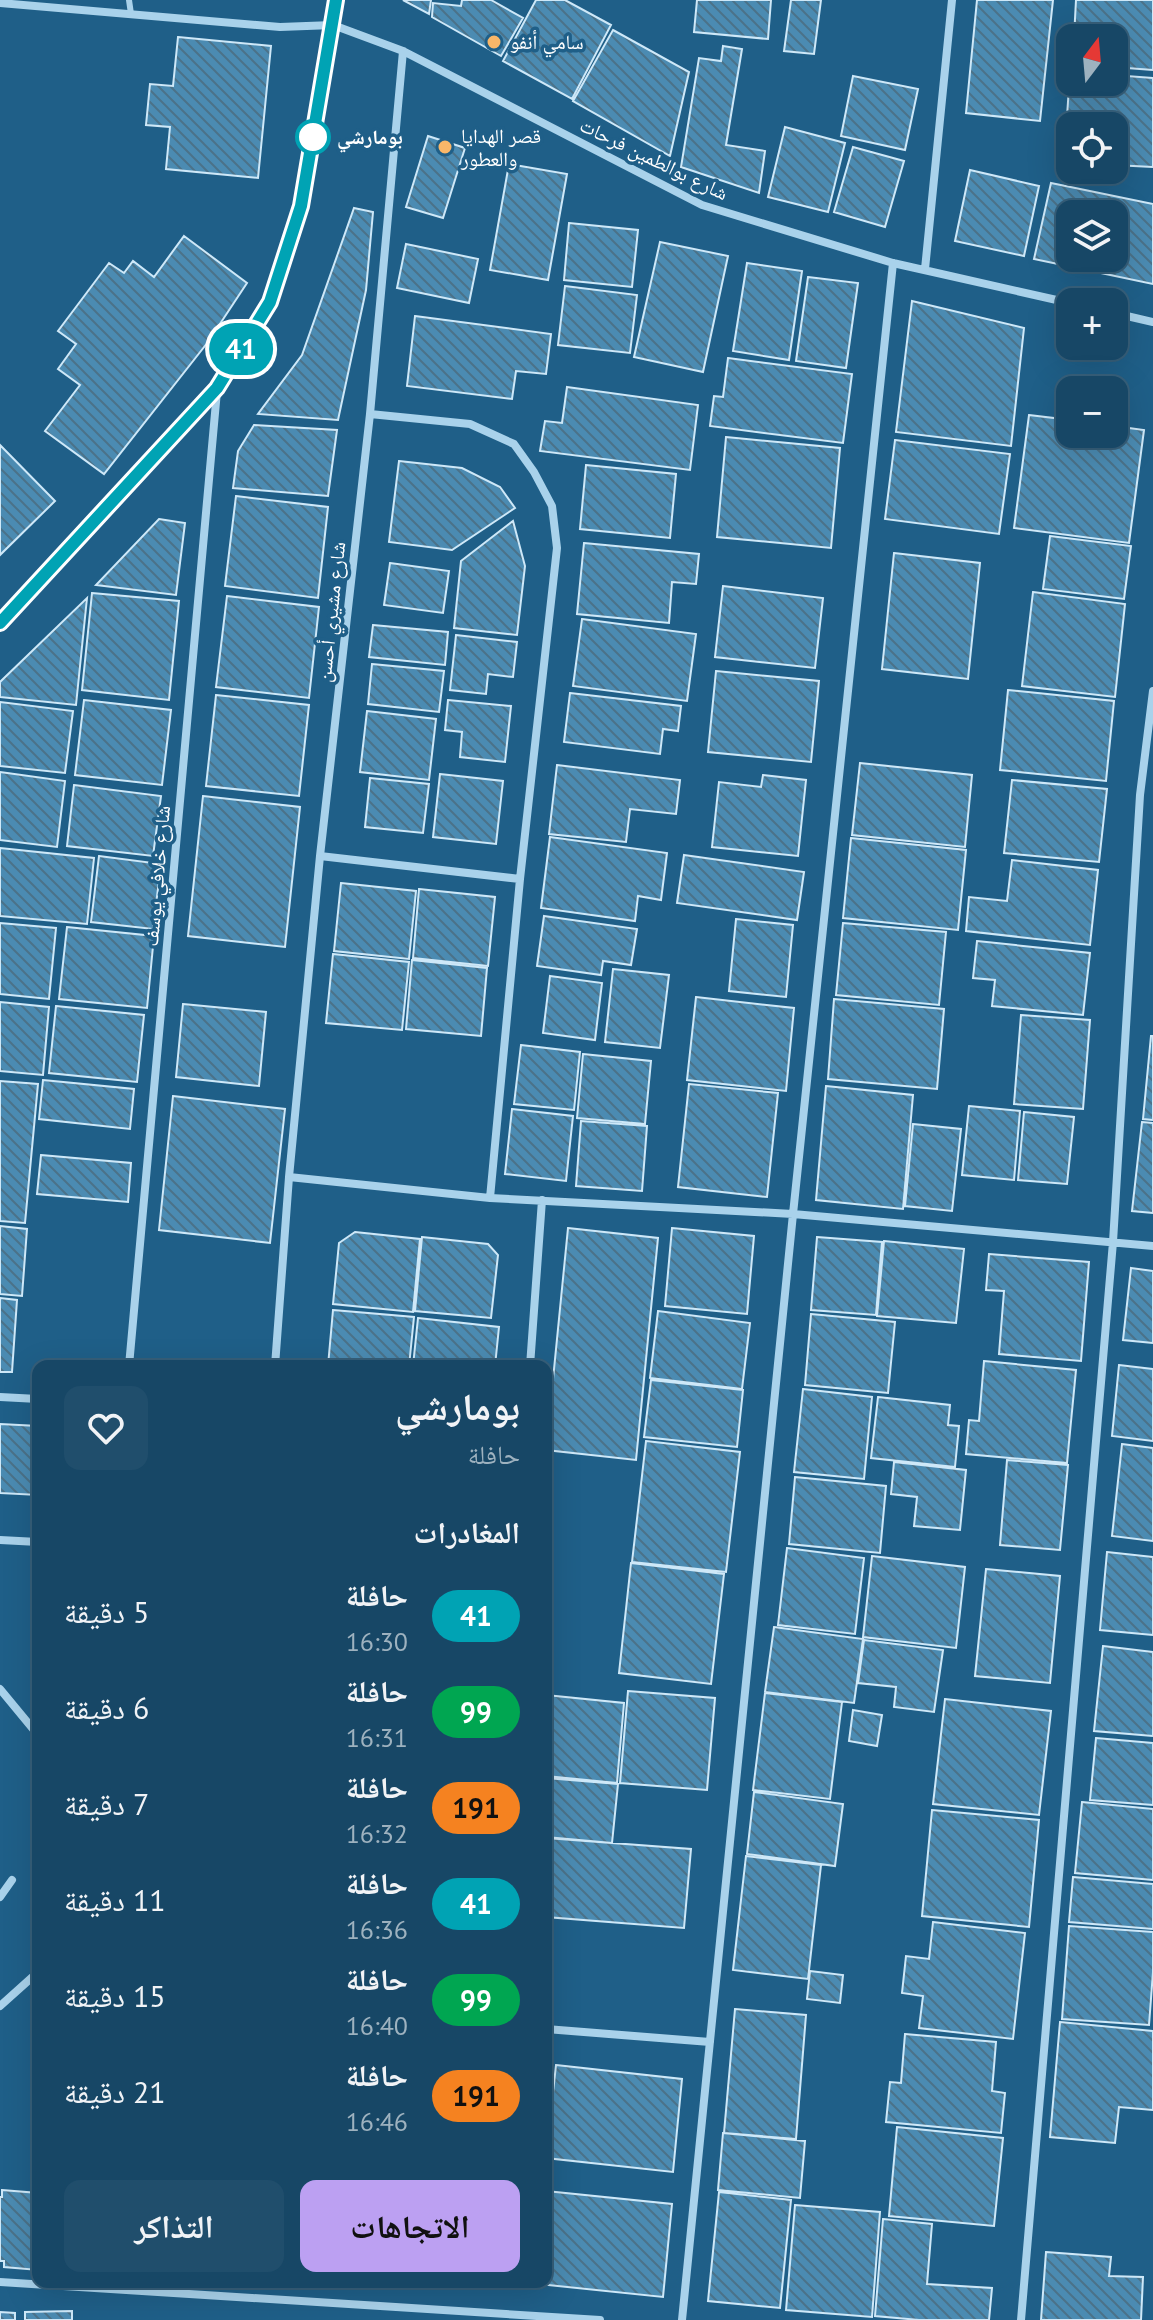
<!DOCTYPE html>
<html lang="ar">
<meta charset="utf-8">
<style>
body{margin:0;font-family:"PT Sans","Noto Naskh Arabic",sans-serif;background:#204e6c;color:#f1f3f6;direction:rtl;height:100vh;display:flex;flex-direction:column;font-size:30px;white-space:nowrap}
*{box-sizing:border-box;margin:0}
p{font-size:26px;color:#9eb2bf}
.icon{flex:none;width:44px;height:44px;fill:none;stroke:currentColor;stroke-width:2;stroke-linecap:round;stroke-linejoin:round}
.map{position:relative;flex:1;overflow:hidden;direction:ltr}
.side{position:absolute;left:32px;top:1360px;width:520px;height:928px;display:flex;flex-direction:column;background:#174766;border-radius:16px;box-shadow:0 8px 32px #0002,0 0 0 2px #365f7a;direction:rtl}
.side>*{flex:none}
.badge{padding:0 16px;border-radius:26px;font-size:28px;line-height:52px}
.needle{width:52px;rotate:16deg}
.fabs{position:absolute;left:1056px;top:24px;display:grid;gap:16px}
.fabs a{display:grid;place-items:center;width:72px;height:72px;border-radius:16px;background:#174766;box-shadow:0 8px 32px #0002,0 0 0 2px #365f7a;font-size:40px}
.map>.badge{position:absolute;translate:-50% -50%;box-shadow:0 0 0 4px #fff}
h2{padding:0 32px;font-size:30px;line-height:72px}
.round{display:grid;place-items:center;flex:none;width:84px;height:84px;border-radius:16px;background:#204e6c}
.head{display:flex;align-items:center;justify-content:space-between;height:136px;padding:0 32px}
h1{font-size:38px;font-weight:800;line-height:60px}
.cta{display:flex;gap:16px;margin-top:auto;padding:16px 32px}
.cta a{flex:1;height:92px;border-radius:16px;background:#bca0f2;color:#111;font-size:32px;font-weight:800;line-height:92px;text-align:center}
.cta a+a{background:#204e6c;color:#f1f3f6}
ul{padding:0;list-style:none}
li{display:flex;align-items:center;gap:24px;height:96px;padding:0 32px}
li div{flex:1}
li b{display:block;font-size:30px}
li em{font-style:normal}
li .badge{min-width:88px;font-weight:700;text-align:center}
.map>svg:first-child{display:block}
.building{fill:url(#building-back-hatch);stroke:#cee8f8;stroke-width:2;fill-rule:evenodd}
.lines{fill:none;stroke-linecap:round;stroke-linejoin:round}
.service{stroke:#a9d2eb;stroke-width:6}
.minor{stroke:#a9d2eb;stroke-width:8}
.secondary{stroke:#d5eaf8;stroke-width:16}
.line-casing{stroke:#fff;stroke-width:18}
.line{stroke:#00a3b4;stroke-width:12}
.poi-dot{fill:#f9b769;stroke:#1f5f88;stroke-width:3}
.stop-dot{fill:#fff;stroke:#00a3b4;stroke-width:4}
.labels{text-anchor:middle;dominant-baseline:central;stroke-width:7;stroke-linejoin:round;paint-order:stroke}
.poi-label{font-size:20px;fill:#fff;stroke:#1f5f88;text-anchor:start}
.stop-label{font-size:20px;font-weight:bold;fill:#fff;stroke:#1f5f88;text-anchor:start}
.street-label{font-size:20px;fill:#fff;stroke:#1f5f88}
</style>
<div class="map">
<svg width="1153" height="2320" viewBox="0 0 1153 2320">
<defs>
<pattern id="building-back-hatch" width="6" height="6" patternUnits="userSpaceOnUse" patternTransform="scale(2)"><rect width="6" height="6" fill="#4b8bb2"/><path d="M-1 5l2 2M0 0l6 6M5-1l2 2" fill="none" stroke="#4b7289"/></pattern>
</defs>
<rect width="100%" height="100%" fill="#1f5f88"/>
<!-- building -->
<path class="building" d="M403,0H431L429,14Z
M462,0H491L523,18L501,56L432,17L433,3L461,6Z
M536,0H565L611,25L572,99L503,61Z
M697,0H771L768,39L694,32Z
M791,0H821L814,54L784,51Z
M977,0H1053L1040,121L966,113Z
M1076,0H1153V70L1114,67V38H1074Z
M613,30L689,72L670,156L573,101Z
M178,37L271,46L258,178L166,169L170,127L146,125L150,84L173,86Z
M723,46L742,49L726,145L765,151L759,193L681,167L699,58L721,61Z
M1070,72V82H1114V75L1153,78V167L1114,165V126H1070V162L1064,161Z
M853,76L918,89L905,150L841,136Z
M785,127L845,143L828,212L768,197Z
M428,136L465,148L443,218L406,207Z
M853,147L904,161L885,227L834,212Z
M509,164L567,174L548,280L490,270Z
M970,170L1039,186L1024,256L955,241Z
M1051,183L1153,204V284L1034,259ZM1070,214H1114V258H1070Z
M354,208L373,212L366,290L338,420L258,414L302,355Z
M569,223L638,230L632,287L564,280Z
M184,236L247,283L208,342L104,474L45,431L80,385L58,369L76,344L58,331L109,263L124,273L133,261L154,277Z
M660,242L728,256L703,372L634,357Z
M406,244L478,259L469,303L397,288Z
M747,263L802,271L789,360L733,351Z
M808,277L858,283L846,368L796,361Z
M565,286L637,295L630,353L558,345Z
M912,301L1024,328L1011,446L896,432Z
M415,316L551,334L546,374L516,371L512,399L407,386Z
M728,358L852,374L843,443L710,426L714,396L723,397Z
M567,387L698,405L690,470L540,451L545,421L562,423Z
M1029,415L1070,420V434H1114V426L1144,430L1129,543L1014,528Z
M254,425L337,430L328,496L233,488L238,451Z
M726,437L840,448L831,548L717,537Z
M895,440L1010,454L999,534L885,519Z
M0,445L55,501L0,555Z
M399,461L462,468L500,487L515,508L452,550L389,542Z
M586,465L676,474L670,538L580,529Z
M236,496L328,507L318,598L225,586Z
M159,519L185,523L176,595L96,585Z
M513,521L525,566L517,635L454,628L461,561Z
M1050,536L1131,546L1124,599L1043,589Z
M584,543L699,554L696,584L672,582L669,623L577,614Z
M894,553L980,563L968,679L882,669Z
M390,563L449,571L443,613L384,605Z
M723,586L823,598L815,668L715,657Z
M1033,592L1125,604L1115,697L1022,686Z
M92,593L179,601L169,700L82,690Z
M227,596L319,607L309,698L216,687Z
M87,598L76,705L0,697V682Z
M582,619L696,634L687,701L573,686Z
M373,625L448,632L445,665L369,657Z
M456,635L517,642L513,677L488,674L486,694L450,690Z
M372,664L444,671L439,712L368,704Z
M716,671L819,681L811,762L708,752Z
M1008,690L1114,701L1106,781L1000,770Z
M570,693L681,706L678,731L663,729L660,754L564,742Z
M216,695L309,705L299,796L206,786Z
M84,700L171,710L162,785L75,775Z
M448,700L511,706L505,762L460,757L462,732L445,730Z
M0,702L73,711L65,773L0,766Z
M367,711L436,719L429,780L360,772Z
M860,763L972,775L965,847L852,835Z
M557,765L680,780L676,814L630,809L626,842L549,834Z
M0,772L65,781L57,847L0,840Z
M440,774L503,781L496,844L433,837Z
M763,775L806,780L798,856L712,847L719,782L761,787Z
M370,778L429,784L423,833L365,827Z
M1012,780L1107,789L1099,862L1004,853Z
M74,785L161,796L153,856L67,846Z
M203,796L300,807L285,947L188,936Z
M550,837L667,853L661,900L638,896L635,921L541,908Z
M851,838L966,850L958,930L843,918Z
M0,848L94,858L87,924L0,916Z
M684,855L804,872L797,920L677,903Z
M99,856L161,864L153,929L91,922Z
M1012,860L1098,870L1090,945L966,931L969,897L1007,901Z
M341,883L416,891L409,959L334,951Z
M419,889L495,897L488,966L413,958Z
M544,916L637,929L631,965L603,961L601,975L537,966Z
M736,919L793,925L786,997L729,991Z
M0,923L56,928L49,999L0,994Z
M843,923L946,932L939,1005L836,995Z
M67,927L154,936L147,1008L59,999Z
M977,941L1090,953L1083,1015L992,1006L995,980L973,978Z
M333,954L409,962L402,1030L326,1023Z
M412,960L487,968L481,1036L406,1029Z
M613,969L669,975L660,1048L605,1042Z
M550,976L602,983L595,1040L543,1033Z
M696,997L794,1008L786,1091L687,1080Z
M834,999L944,1009L937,1089L828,1079Z
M0,1002L49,1007L43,1075L0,1071Z
M183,1004L266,1012L259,1086L176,1077Z
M56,1006L144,1015L137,1082L49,1073Z
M1021,1015L1090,1020L1083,1109L1014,1104Z
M1151,1036H1153V1120L1143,1119Z
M521,1045L580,1052L574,1110L514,1104Z
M583,1054L651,1061L645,1124L577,1118Z
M43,1080L134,1089L130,1129L39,1119Z
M0,1081L38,1084L25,1223L0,1221Z
M689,1084L778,1093L767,1197L678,1187Z
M826,1086L913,1095L903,1209L816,1200Z
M173,1096L285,1109L270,1243L159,1230Z
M969,1106L1020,1111L1014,1180L962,1175Z
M512,1109L573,1116L566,1181L505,1174Z
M1024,1112L1074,1117L1067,1184L1018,1180Z
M581,1121L647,1126L642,1191L576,1186Z
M1142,1122L1153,1123V1213L1132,1211Z
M913,1124L961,1129L952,1211L905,1206Z
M41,1155L131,1163L128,1202L37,1194Z
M0,1226L27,1229L22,1296L0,1294Z
M568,1228L658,1238L636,1460L546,1450Z
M672,1228L754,1236L747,1314L665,1306Z
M355,1232L420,1239L413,1312L333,1304L339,1243Z
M422,1237L488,1244L498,1255L491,1318L415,1311Z
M817,1237L882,1242L876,1315L811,1310Z
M884,1241L964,1249L956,1323L877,1316Z
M989,1254L1089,1262L1081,1361L999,1354L1004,1291L986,1290Z
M1131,1268L1153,1271V1343L1123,1340Z
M0,1298L17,1300L12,1372H0Z
M333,1310L414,1317L409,1366H328Z
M658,1311L750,1323L742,1389L650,1378Z
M811,1314L895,1322L888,1393L805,1385Z
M418,1318L499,1327L495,1366H413Z
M984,1361L1076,1370L1067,1463L966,1454L969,1420L979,1421Z
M1119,1365L1153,1369V1441L1112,1436Z
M651,1380L743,1390L737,1447L644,1437Z
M803,1389L872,1397L864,1479L794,1472Z
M878,1397L950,1405L948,1425L959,1426L955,1467L871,1458Z
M0,1424L38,1426V1495L0,1493Z
M646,1441L740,1452L726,1572L632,1562Z
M1122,1444L1153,1448V1541L1112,1536Z
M1007,1460L1068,1465L1060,1550L1000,1545Z
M894,1462L966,1470L960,1530L914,1526L917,1497L891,1494Z
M795,1477L886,1486L880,1553L789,1544Z
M787,1548L864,1558L855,1634L778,1625Z
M1107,1552L1153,1557V1635L1100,1630Z
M872,1556L965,1567L956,1648L863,1637Z
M631,1563L724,1574L711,1684L619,1673Z
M986,1569L1060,1576L1050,1683L975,1676Z
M774,1627L863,1639L854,1703L765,1692Z
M864,1640L943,1650L934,1712L894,1707L896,1687L858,1683Z
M1103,1646L1153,1652V1736L1094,1731Z
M628,1691L715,1698L707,1790L620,1783Z
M765,1693L842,1702L830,1799L753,1790Z
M546,1695L624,1703L617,1783L546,1776Z
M945,1699L1051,1711L1039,1815L933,1804Z
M853,1710L882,1715L877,1746L849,1741Z
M1096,1738L1153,1743V1805L1090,1800Z
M546,1778L618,1784L612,1843L546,1837Z
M754,1792L843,1804L835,1866L747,1854Z
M1082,1802L1153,1809V1880L1075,1873Z
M932,1810L1039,1820L1029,1927L922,1916Z
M546,1838L691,1849L684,1928L546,1917Z
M746,1856L821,1865L808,1979L733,1970Z
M1073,1877L1153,1884V1929L1069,1922Z
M933,1922L1025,1933L1013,2039L919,2028L923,1996L902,1993L906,1956L929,1959Z
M1069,1926L1153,1932V1972L1149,2025L1062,2019Z
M810,1971L843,1975L840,2003L807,1999Z
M735,2009L806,2015L796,2139L724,2133Z
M1060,2022L1153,2031V2110L1119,2107L1115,2143L1050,2137Z
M905,2034L996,2042L992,2091L1005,2093L1001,2133L886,2122L890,2082L901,2083Z
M556,2065L682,2079L673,2172L546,2158Z
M897,2127L1003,2138L994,2226L889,2216Z
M723,2133L805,2141L800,2198L718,2190Z
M2,2190L38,2193V2270L4,2267V2261H0V2197H2Z
M546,2191L672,2204L663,2297L529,2283L546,2282Z
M719,2192L791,2200L780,2308L708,2301Z
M795,2205L880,2212L872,2317L786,2310Z
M883,2219L932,2224L927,2284L992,2288L989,2320H919L875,2316Z
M1046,2252L1111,2257L1109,2276L1143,2277L1141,2320H1041Z
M72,2311V2320H25V2312Z
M0,2312L15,2313V2320H0Z"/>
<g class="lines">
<!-- service -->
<path class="service" d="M129,0L131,14"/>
<!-- minor -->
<path class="minor" d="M0,3L280,27L333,25L403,51L702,205L893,263L1070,303
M925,269L952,0
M1114,313L1153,322
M370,414L470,424L514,444L534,472L552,506L557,548L520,879L490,1198
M320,856L520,879
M289,1177L490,1198L793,1214L1153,1246
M129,1366L217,391
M275,1366L289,1177L320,856L370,414L403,51
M530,1366L542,1200
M0,1397L38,1399
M0,1540L38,1542
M0,1689L38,1735
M0,1897L12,1880
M0,2006L38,1972
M546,2029L710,2042
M0,2282L600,2320
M682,2320L793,1214L893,263
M1021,2320L1113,1242L1140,795L1153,691"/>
<!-- secondary -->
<path class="secondary" d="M0,623L217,388L270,302L301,206L336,0"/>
</g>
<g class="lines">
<!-- line casing -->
<g class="line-casing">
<path id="line" d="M0,623L217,388L270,302L301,206L336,0"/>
</g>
<!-- line -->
<use href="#line" class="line"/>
</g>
<!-- markers -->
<g class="poi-dot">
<circle cx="494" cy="42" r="8"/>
<circle cx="445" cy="147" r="8"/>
</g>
<circle class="stop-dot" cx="313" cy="137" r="16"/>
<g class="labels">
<!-- poi labels -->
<g class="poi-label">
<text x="510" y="42">سامي أنفو</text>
<text x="461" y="136">قصر الهدايا<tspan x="461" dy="23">والعطور</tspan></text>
</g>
<!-- stop labels -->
<g class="stop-label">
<text x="337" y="137">بومارشي</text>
</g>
<!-- street labels -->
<g class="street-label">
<text transform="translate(654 159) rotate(26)">شارع بوالطمين فرحات</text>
<text transform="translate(331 612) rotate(-84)">شارع مشيري أحسن</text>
<text transform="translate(157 876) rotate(-85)">شارع خلافي يوسف</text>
</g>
</g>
</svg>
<div class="fabs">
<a><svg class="needle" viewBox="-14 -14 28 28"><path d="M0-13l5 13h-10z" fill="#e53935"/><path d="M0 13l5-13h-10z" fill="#9eb2bf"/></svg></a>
<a><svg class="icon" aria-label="locate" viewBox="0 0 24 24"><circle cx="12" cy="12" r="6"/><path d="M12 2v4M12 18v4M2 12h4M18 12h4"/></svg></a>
<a><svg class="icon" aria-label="layers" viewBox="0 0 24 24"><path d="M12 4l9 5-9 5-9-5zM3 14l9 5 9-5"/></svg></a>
<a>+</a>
<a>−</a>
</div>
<b class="badge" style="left:241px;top:349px;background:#00a3b4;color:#fff">41</b>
<section class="side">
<div class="head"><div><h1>بومارشي</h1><p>حافلة</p></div><a class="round"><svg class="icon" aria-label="heart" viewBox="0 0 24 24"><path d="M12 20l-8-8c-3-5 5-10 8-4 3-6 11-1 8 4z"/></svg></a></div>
<h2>المغادرات</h2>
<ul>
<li><span class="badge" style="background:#00a3b4;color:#fff">41</span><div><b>حافلة</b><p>16:30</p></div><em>5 دقيقة</em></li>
<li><span class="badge" style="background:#00a651;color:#fff">99</span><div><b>حافلة</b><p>16:31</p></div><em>6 دقيقة</em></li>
<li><span class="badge" style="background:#f58220;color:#111">191</span><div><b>حافلة</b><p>16:32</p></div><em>7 دقيقة</em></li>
<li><span class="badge" style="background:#00a3b4;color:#fff">41</span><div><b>حافلة</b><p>16:36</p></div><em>11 دقيقة</em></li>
<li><span class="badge" style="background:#00a651;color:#fff">99</span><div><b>حافلة</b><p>16:40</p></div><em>15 دقيقة</em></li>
<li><span class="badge" style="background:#f58220;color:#111">191</span><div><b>حافلة</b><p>16:46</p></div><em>21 دقيقة</em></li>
</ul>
<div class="cta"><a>الاتجاهات</a><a>التذاكر</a></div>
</section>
</div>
